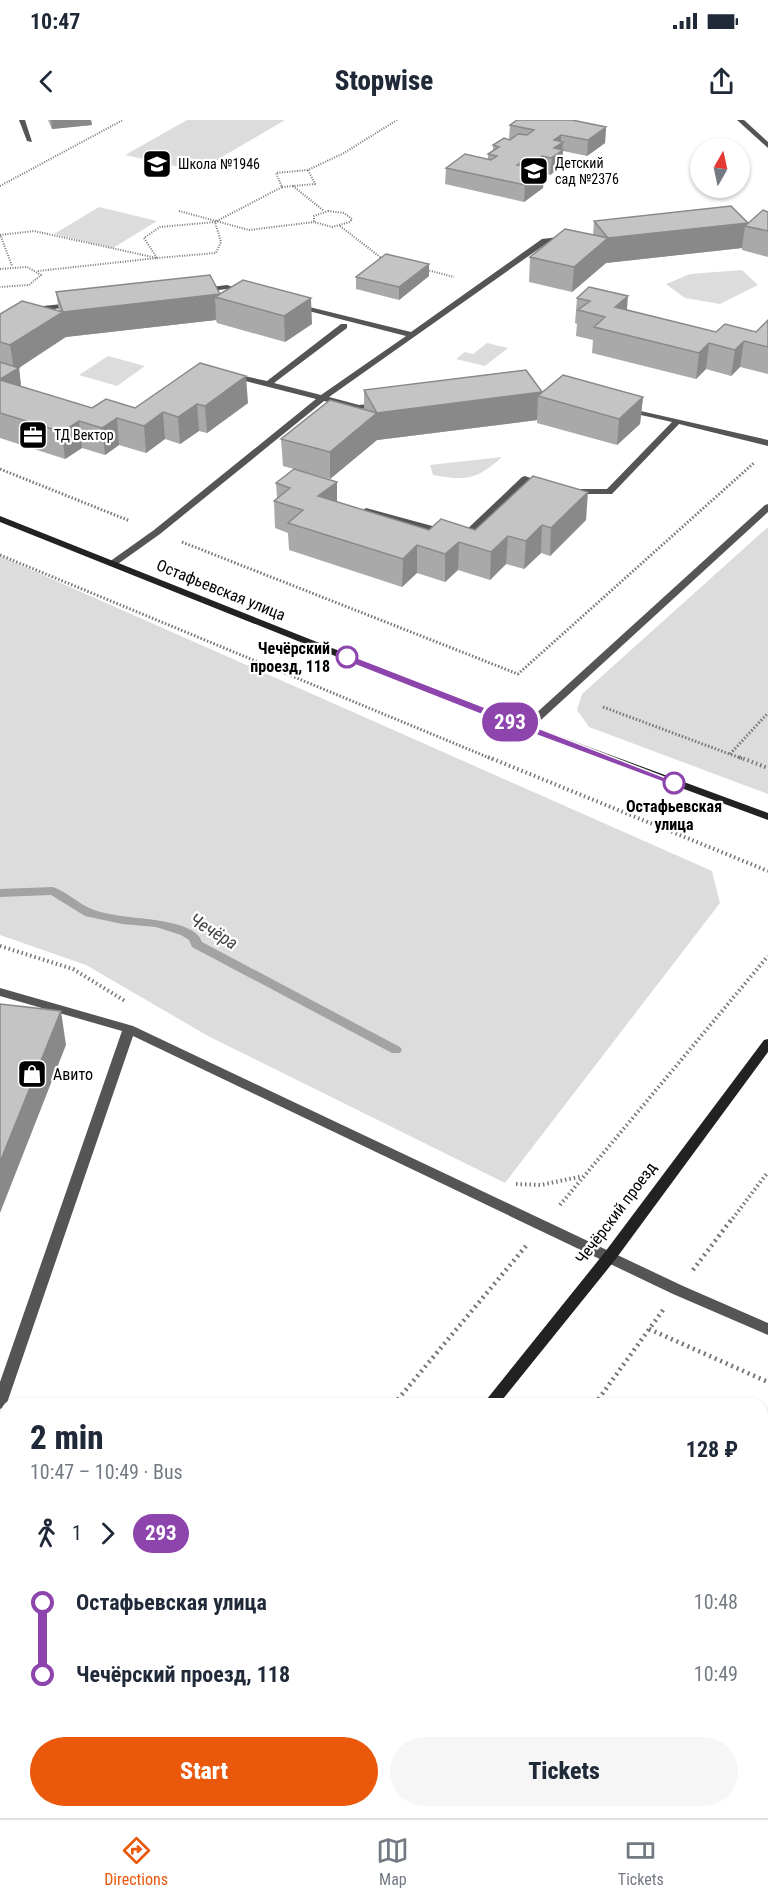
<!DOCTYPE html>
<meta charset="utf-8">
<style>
body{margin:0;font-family:"Roboto Condensed",sans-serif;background:#f6f6f7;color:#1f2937;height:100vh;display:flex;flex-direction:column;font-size:22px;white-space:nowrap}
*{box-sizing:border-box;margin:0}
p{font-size:20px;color:#747a83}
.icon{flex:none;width:33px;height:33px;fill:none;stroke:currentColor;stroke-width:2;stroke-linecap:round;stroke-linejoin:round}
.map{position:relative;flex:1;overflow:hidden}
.panel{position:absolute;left:0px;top:1278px;width:768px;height:420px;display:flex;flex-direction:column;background:#fff;border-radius:18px 18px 0 0;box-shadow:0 2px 4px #0004}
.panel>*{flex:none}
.badge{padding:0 12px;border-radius:20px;font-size:21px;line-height:39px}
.needle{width:39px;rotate:9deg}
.controls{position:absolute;left:690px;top:18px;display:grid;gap:12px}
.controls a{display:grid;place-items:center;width:60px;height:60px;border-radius:50%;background:#fff;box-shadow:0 2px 4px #0004;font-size:30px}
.map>.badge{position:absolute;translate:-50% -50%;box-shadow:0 0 0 3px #fff}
.legs{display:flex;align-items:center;gap:9px;height:66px;padding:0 30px;font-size:20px}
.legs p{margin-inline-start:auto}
.summary{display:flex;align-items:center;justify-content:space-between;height:102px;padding:0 30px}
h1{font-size:33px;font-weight:800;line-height:45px}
.primary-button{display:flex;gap:12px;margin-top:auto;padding:12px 30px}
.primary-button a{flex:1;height:69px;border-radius:36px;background:#ea580c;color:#fff;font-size:24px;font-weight:800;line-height:69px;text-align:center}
.primary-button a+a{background:#f6f6f7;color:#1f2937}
ul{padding:0 30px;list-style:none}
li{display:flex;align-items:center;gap:21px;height:72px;font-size:22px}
li i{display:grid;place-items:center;width:9px;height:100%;margin:0 8px;background:currentColor}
li i::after{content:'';width:15px;height:15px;margin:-8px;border:4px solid;border-radius:50%;background:#fff}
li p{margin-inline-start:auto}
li:first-child i{background:linear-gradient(#0000 50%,currentColor 0)}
li:last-child i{background:linear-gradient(currentColor 50%,#0000 0)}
.status{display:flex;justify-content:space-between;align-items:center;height:42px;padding:0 30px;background:#fff;direction:ltr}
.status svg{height:16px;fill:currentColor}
header{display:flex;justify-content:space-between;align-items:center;height:78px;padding:0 30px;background:#fff;font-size:27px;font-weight:800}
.menu{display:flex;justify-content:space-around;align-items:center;height:84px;border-top:2px solid #e0e1e3;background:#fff;font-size:16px;color:#747a83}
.menu a{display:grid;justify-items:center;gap:3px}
.menu .current{color:#ea580c}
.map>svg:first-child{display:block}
.green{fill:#dcdcdc}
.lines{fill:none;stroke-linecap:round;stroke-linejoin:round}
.stream{fill:#a3a3a3;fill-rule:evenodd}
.path-far3{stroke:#777;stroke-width:2;stroke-dasharray:1 1.5;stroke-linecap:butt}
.path-far2{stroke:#777;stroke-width:3;stroke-dasharray:1.5 2;stroke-linecap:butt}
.path-far1{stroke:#777;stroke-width:4;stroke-dasharray:1.5 3;stroke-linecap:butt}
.path{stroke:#777;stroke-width:4.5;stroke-dasharray:2 4;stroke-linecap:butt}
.lane{fill:#555;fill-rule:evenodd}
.street{fill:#555;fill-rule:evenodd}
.secondary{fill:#222;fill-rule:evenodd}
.wall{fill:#a9a9a9}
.shaded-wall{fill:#898989}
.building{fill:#c4c4c4;stroke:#898989;stroke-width:1.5}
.line-1{fill:#8e44ad;stroke:#fff;stroke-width:1.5}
.stop-1-dot{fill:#fff;stroke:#8e44ad;stroke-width:3}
.labels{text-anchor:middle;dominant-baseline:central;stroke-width:4.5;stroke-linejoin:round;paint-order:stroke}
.far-poi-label{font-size:14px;fill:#000;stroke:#fff;text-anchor:start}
.street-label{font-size:16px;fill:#000;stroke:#fff}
.stop-label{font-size:16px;font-weight:bold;fill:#000;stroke:#fff;text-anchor:end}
.poi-label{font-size:16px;fill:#000;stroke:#fff;text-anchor:start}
.water-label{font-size:18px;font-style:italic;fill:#444;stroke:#fff}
</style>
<div class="status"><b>10:47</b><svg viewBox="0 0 49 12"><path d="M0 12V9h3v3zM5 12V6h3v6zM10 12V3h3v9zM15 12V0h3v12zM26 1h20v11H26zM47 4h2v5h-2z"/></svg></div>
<header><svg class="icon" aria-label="back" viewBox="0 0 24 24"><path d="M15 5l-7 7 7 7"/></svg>Stopwise<svg class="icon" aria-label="share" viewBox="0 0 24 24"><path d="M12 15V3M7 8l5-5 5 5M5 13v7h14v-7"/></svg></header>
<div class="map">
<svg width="768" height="1698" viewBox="0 0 768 1698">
<rect width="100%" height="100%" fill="#fff"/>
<!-- green -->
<path class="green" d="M187,0H285L198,51L125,35Z
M99,87L157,101L113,128L54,114Z
M742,150L758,165L720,184L685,178L666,164L690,154Z
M487,223L508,228L485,246L456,239L465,232L473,234Z
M108,236L145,246L117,266L79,255Z
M502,337C476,360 467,361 433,355L430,345Z
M768,407V674L589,607L577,590L582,574Z
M0,436L712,751L720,783L505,1063L208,916L86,845L0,815Z"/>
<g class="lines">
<!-- stream -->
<path class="stream" d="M53,767C68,772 79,785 94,790C102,793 112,794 121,796C139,799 196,800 202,822L400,927L402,930L400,933H392L192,827L189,820L181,815L156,807L122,804L85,796L51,775L0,777V769Z"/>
<!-- path-far3 -->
<path class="path-far3" d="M0,66L123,0
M293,66L324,91
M282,67L315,64L308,50
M179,91L249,110L314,102
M328,91L344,93L352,99L350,102L332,107L314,102V96Z
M340,106L384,140
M0,114L12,146
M0,115L34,111L157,138L216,133L221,122L215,102
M0,149L27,147L41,155L29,165L0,167
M427,150L454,157
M38,151L157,138L144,118L160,107L215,102L282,67L276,53L308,50L344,33L397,0"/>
<!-- path-far2 -->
<path class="path-far2" d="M0,349L130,401
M182,422L518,554L755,342
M0,435L492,639
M603,587L743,639
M730,634L768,593"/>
<!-- path-far1 -->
<path class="path-far1" d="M488,637L768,751
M739,637L768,648
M0,826L73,849L125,881
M516,1064L541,1065L583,1056
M560,1085L768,836
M730,1102L768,1052"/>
<!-- path -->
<path class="path" d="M693,1150L731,1100
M649,1209L768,1262
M394,1284L526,1126
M595,1284L663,1190
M47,1698L52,1692"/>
<!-- lane -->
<path class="lane" d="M19,0H25L32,22L27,21Z
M737,0H744L768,22V28Z
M567,116H570V120L547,123L329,277L359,285L379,283L383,285L382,287L359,289L324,281L160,414L115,446H109V442L154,410L316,279L230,257V253L267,261L341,204H347V208L274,263L321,275L406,216L293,187V183L411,212L542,119Z
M227,165L249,172L245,174L227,169L203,172L199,170L203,168Z
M72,183L76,185L75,187L33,191L29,189L33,187Z
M623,287L768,320V326L679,304L612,374H571V370L574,369H607L672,302L623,291Z
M525,356L547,364L543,367L527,362L466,420L458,419V415L462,414L522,357Z
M366,388L447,410L449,412L444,415L363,393L362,391Z
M0,868L133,906L683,1166L768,1203V1215L673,1174L133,916L7,1283L5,1287L0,1289V1262L122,911L0,876Z
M297,1692H321L324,1698H300Z"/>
<!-- street -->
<path class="street" d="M768,384V392L530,610H522L521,608L522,606L765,385Z"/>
<!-- secondary -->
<path class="secondary" d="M0,396L483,588L768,693V700L475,592L0,402Z
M768,919V932L615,1140L499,1284H483L605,1132L764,920Z
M154,1692H174L171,1698H151Z"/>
</g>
<!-- wall -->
<path class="wall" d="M48,0H91L92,5L52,9Z
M510,5L606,7L605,23L587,36L563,31L562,46L550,55L544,53L543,68L524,82L445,64L446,48L488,40V34L493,31V25L509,19Z
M768,92V137L742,130V128L606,143L572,172L529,162L530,137L593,115L594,101L748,103Z
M429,156L399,180L356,169V157Z
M56,172L220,174L312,204L285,222L217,203L216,200L65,217L19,248L21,267L92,288H135L200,243L248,283L207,313L199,311L180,324L165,319L146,333L119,325L105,335L82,328L65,339L0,318V194L59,191Z
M577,178L716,212H756L768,200V254L740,247L731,256L706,249L696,259L592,233L593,220L576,216L577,204L575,203Z
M364,270L542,273L643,277L640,304L617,325L537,303V300L377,320L330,359L283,346L281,319L364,289Z
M276,363L429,410H475L586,400L550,436L541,433L524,449L506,444L490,460L458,450L445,462L417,453L402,467L289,430L288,413L275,408L274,381L277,378Z"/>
<!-- shaded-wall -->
<path class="shaded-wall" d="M51,0H91L92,5L52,9Z
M606,7L605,23L587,36L588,20Z
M561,15V23L563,22L562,31L563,30L562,46L550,55L554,20Z
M542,36L541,52L531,60L532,43Z
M544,51L543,68L524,82L525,65Z
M748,103L745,106L742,128L606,143L608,118Z
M608,118L606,143L572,172L574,147Z
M429,144V156L399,180V167Z
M220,174L215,177L216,200L66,217L63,192Z
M628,176L626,202L615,187Z
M311,178L312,204L285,222L284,196Z
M63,192L66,217L14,251L10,225Z
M744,221L740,247L731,256L735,230Z
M709,223L706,249L696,259L699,233Z
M19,248L22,274L0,268V259Z
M246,256L248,283L207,313L205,286Z
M542,272L538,276L537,300L377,320L330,359V332L377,293Z
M643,277L640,304L617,325L619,299Z
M197,284L199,311L180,324L178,297Z
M163,292L165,319L146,333L144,306Z
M117,298L119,325L105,335L102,308Z
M79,301L82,328L65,339L62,312Z
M337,362V389L318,376Z
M588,372L586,400L550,436L551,408Z
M542,405L541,433L524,449L526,421Z
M508,416L506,444L490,460L491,432Z
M459,422L458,450L445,462V434Z
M417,425V453L402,467L403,439Z
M61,891L66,925L0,1093V1042Z
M6,1493V1506L1,1523L0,1511Z"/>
<!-- building -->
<path class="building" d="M517,0H572L606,7L588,20L561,15L554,20L563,22L554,28L563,30L551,38L542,36L532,43L523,41L517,45L544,51L525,65L446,48L465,34L491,40L497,36L488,34L499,27L493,25L504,18L510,20L518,14L527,15L534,10L510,5Z
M731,86L748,103L608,118L594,101Z
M763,90L768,92V111L745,106Z
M565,109L608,118L574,147L530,137Z
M386,134L429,144L399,167L356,157Z
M210,155L220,174L243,160L311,178L284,196L215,177L220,174L63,192L56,172Z
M589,167L628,176L615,187L716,212L725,204L756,212L768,200V227L744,221L735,230L709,223L699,233L594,207L605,197L578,190L590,181L577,178Z
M22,181L63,192L10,225L0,222V194Z
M0,242L19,248L0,259Z
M200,243L246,256L205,286L197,284L178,297L163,292L144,306L117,298L102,308L79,301L62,312L0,293V260L92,288L106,279L135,288Z
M526,250L542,272L377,293L330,332L281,319L330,280L377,293L364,270Z
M563,255L643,277L619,299L538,276Z
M294,349L337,362L318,376L429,410L441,399L475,410L533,356L588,372L551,408L542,405L526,421L508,416L491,432L459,422L445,434L417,425L403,439L288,403L303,390L274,381L290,368L276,363Z
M0,884L61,891L0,1042Z
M0,1435L6,1436V1493L0,1511Z
M768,1471V1698H642L645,1692H762V1482Z"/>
<!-- line-1 -->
<path class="line-1" d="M343,535H350L679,663L674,666L671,665L475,592L343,540Z"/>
<!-- icons -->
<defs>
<g id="school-square" transform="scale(1.5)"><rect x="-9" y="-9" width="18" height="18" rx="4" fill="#000" stroke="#fff"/><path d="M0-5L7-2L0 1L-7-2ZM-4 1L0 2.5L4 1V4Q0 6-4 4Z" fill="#fff"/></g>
<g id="office-square" transform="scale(1.5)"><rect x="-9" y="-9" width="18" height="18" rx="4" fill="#000" stroke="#fff"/><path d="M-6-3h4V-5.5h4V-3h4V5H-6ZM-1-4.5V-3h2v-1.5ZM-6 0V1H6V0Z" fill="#fff"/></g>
<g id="shop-square" transform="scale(1.5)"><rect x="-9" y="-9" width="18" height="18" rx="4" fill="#000" stroke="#fff"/><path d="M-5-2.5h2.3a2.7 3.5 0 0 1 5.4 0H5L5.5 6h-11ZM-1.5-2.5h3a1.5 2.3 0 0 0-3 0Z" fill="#fff"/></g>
</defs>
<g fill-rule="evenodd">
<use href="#school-square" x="157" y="44"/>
<use href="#school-square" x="534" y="51"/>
<use href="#office-square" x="33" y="315"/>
<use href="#shop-square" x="32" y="954"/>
</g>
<!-- markers -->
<g class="stop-1-dot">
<circle cx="347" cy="537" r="10"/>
<circle cx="674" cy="663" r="10"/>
</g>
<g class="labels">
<!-- far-poi labels -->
<g class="far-poi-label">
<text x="555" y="43">Детский<tspan x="555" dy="16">сад №2376</tspan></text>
<text x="178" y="44">Школа №1946</text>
<text x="54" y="315">ТД Вектор</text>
</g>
<!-- street labels -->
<g class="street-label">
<text transform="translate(221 470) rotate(22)">Остафьевская улица</text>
<text transform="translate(616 1093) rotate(-53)">Чечёрский проезд</text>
</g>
<!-- stop labels -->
<g class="stop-label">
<text x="330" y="528">Чечёрский<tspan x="330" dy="18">проезд, 118</tspan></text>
<text x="674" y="686" text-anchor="middle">Остафьевская<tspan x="674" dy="18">улица</tspan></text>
</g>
<!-- poi labels -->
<g class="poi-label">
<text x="53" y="954">Авито</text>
</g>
<!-- water labels -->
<g class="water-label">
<text transform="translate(214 811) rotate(31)">Чечёра</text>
</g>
</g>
</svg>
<div class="controls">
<a><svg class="needle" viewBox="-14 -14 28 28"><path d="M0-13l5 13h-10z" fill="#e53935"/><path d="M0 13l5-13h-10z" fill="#747a83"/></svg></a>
</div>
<b class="badge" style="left:510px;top:602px;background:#8e44ad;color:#fff">293</b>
<section class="panel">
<div class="summary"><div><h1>2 min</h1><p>10:47 – 10:49 · Bus</p></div><b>128 ₽</b></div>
<div class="legs"><svg class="icon" aria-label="walk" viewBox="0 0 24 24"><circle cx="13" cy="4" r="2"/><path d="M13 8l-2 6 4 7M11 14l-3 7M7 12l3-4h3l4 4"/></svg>1<svg class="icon" aria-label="forward" viewBox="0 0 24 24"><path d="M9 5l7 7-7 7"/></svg><b class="badge" style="background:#8e44ad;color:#fff">293</b></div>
<ul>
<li><i style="color:#8e44ad"></i><b>Остафьевская улица</b><p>10:48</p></li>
<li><i style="color:#8e44ad"></i><b>Чечёрский проезд, 118</b><p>10:49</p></li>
</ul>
<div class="primary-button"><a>Start</a><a>Tickets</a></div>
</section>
</div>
<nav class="menu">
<a class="current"><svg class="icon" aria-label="directions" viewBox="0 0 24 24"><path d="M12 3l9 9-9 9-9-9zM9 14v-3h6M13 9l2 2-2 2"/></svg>Directions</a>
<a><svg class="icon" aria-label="map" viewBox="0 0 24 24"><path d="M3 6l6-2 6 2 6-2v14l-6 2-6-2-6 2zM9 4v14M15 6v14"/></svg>Map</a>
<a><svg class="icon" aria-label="tickets" viewBox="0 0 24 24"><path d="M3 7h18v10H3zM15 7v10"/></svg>Tickets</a>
</nav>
